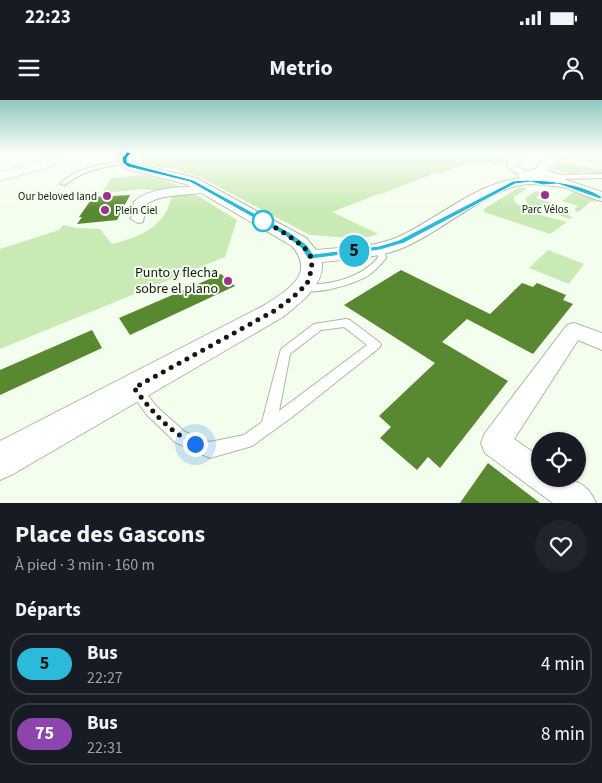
<!DOCTYPE html>
<html lang="fr">
<meta charset="utf-8">
<style>
body{margin:0;font-family:"Source Sans 3",sans-serif;background:#20242c;color:#f1f3f6;height:100vh;display:flex;flex-direction:column;font-size:19px;white-space:nowrap}
*{box-sizing:border-box;margin:0}
p{font-size:16px;color:#9ea1a6}
.icon{flex:none;width:28px;height:28px;fill:none;stroke:currentColor;stroke-width:2;stroke-linecap:round;stroke-linejoin:round}
.map{position:relative;height:403px;overflow:hidden}
.side{display:flex;flex-direction:column;background:#171b24;flex:1}
.side>*{flex:none}
.badge{padding:0 10px;border-radius:16px;font-size:18px;line-height:32px}
.tools{position:absolute;left:531px;top:332px;display:grid;gap:10px}
.tools a{display:grid;place-items:center;width:55px;height:55px;border-radius:50%;background:#171b24;box-shadow:0 1px 4px #0004;font-size:25px}
.you{position:absolute;width:25px;height:25px;margin:-12px;border:4px solid #fff;border-radius:50%;background:#1a73e8;box-shadow:0 0 0 8px #1a73e833}
.map>.badge{position:absolute;translate:-50% -50%;box-shadow:0 0 0 2px #fff}
h2{padding:0 15px;font-size:19px;line-height:45px}
.round{display:grid;place-items:center;flex:none;width:52px;height:52px;border-radius:26px;background:#20242c}
.headline{display:flex;align-items:center;justify-content:space-between;height:85px;padding:0 15px}
h1{font-size:24px;font-weight:700;line-height:38px}
ul{padding:0;list-style:none}
li{display:flex;align-items:center;gap:15px;height:62px;margin:0 10px 8px;padding:0 5px;border:2px solid #363941;border-radius:20px}
li div{flex:1}
li b{display:block;font-size:19px}
li em{font-style:normal}
li .badge{min-width:55px;font-weight:700;text-align:center}
.status{display:flex;justify-content:space-between;align-items:center;height:35px;padding:0 25px;background:#171b24;direction:ltr}
.status svg{height:14px;fill:currentColor}
header{display:flex;justify-content:space-between;align-items:center;height:65px;padding:0 15px;background:#171b24;font-size:22px;font-weight:700}
.map>svg:first-child{display:block}
.built{fill:#e2f6d5}
.green{fill:#caeab5}
.building{fill:#588830}
.lines{fill:none;stroke-linecap:round;stroke-linejoin:round}
.service-casing{stroke:#abbaa1;stroke-width:2}
.minor-casing{stroke:#abbaa1;stroke-width:2}
.tertiary-casing{stroke:#abbaa1;stroke-width:2}
.primary-casing{stroke:#abbaa1;stroke-width:1}
.service{fill:#fff;fill-rule:evenodd}
.minor{fill:#fff;fill-rule:evenodd}
.tertiary{fill:#fff;fill-rule:evenodd}
.primary{fill:#fff;fill-rule:evenodd}
.line{fill:#2bbada;stroke:#fff}
.walk{stroke:#151a11;stroke-width:5;stroke-dasharray:0 9}
.poi-dot{fill:#9c3090;stroke:#f4feee;stroke-width:2}
.stop-dot{fill:#fff;stroke:#2bbada;stroke-width:2.5}
.labels{text-anchor:middle;dominant-baseline:central;stroke-width:4;stroke-linejoin:round;paint-order:stroke}
.far-poi-label{font-size:11px;fill:#151a11;stroke:#f4feee;text-anchor:end}
.poi-label{font-size:14px;fill:#151a11;stroke:#f4feee;text-anchor:end}
</style>
<div class="status"><b>22:23</b><svg viewBox="0 0 49 12"><path d="M0 12V9h3v3zM5 12V6h3v6zM10 12V3h3v9zM15 12V0h3v12zM26 1h20v11H26zM47 4h2v5h-2z"/></svg></div>
<header><svg class="icon" aria-label="menu" viewBox="0 0 24 24"><path d="M4 6h16M4 12h16M4 18h16"/></svg>Metrio<svg class="icon" aria-label="person" viewBox="0 0 24 24"><circle cx="12" cy="8" r="4"/><path d="M4 21q1-7 8-7t8 7"/></svg></header>
<div class="map">
<svg width="602" height="403" viewBox="0 0 602 403">
<rect width="100%" height="100%" fill="#f4feee"/>
<!-- built -->
<path class="built" d="M581,53H602V67L571,58Z"/>
<!-- green -->
<path class="green" d="M198,53H516L502,59L507,61L505,63L495,65L474,61L438,74L435,73L381,94H378L332,112L378,134L369,137L350,138L310,135L202,78L179,70L147,64L139,58L141,54Z
M561,63L602,69V74L582,72L572,74L552,69Z
M140,75C177,79 205,101 237,120L225,157L0,249V149L59,130L63,125L77,128L100,129L112,144C140,137 168,126 172,93L143,89L102,93L111,78Z
M520,87L527,89L514,97V101C527,114 550,117 567,122L550,134L484,112V109Z
M536,91L542,93L536,98L558,105L556,107L569,110L568,111L571,112L568,116L573,117L570,119L528,105L525,98Z
M574,92L602,102L591,101L578,112L574,110L578,106L562,101Z
M548,150L584,164L569,184L529,168Z"/>
<!-- building -->
<path class="building" d="M130,95L117,120L77,124L82,117H79L93,97Z
M401,170L490,214L522,183L533,187L537,183L566,195L563,200L573,204L533,254L467,219L442,242L508,281L440,368L428,357L417,370L380,338L391,327L379,316L435,263L344,205Z
M221,174L235,186L130,235L119,218Z
M92,230L102,248L0,295V270Z
M488,363L540,403H460Z"/>
<g class="lines">
<!-- service casing -->
<g class="service-casing">
<path id="service" d="M125,61L127,63C104,67 83,70 65,85L60,84C77,67 103,64 125,61Z
M602,74V78L556,79L553,77L556,75Z
M377,146H383L386,158C381,164 376,170 369,175C357,183 311,198 298,188C304,183 314,185 321,184C342,182 364,174 378,158L376,148Z
M346,219L350,220L379,242L381,245L379,248L291,318L252,346L210,358L175,342L147,315L127,288L129,284L134,283L139,284L157,307L185,332L210,342L244,335L262,322L281,249L314,224ZM344,227L367,245L279,311L290,254L321,230Z"/>
</g>
<!-- minor casing -->
<g class="minor-casing">
<path id="minor" d="M134,53H148L138,56Z
M522,53H533L516,65L530,74L525,77L512,71L506,65L511,58Z
M205,86L209,87L210,89L209,91C187,97 166,92 146,104L143,122L138,123L131,119L134,102C148,87 186,87 205,86Z
M574,223L602,233V250L578,240L514,339L540,357V379C565,379 585,376 596,403H553L485,353L481,343L485,333L567,225Z"/>
</g>
<!-- tertiary casing -->
<g class="tertiary-casing">
<path id="tertiary" d="M123,53H134L130,58L134,63L196,78L306,138L316,150C343,147 371,148 396,138C437,120 474,84 520,78L518,75L520,72L536,69L538,64L559,53H571L548,68L549,71L564,76L566,80L602,92V101C588,98 576,91 563,87C555,86 536,84 529,84C493,85 442,131 407,146C381,158 350,159 322,162C324,186 300,203 283,217L13,374L0,380V341L265,205C288,190 316,174 292,146L186,84L126,69L121,64L118,58Z"/>
</g>
<!-- primary casing -->
<g class="primary-casing">
<path id="primary" d="M58,53H74L52,66L0,81V72L42,60Z"/>
</g>
<!-- service -->
<use href="#service" class="service"/>
<!-- minor -->
<use href="#minor" class="minor"/>
<!-- tertiary -->
<use href="#tertiary" class="tertiary"/>
<!-- primary -->
<use href="#primary" class="primary"/>
</g>
<!-- sky -->
<linearGradient id="sky" x2="0" y2="1"><stop stop-color="#91c7c2"/><stop offset="0.49" stop-color="#fafff7"/><stop offset="1" stop-color="#fafff7" stop-opacity="0"/></linearGradient>
<rect width="602" height="109" fill="url(#sky)"/>
<!-- line -->
<path class="line" d="M127,52L131,53L127,58V62L132,64L193,80L289,132L307,145L313,154L379,146L399,140L513,81C540,78 582,83 602,97L600,99L558,84L543,85L531,82L515,84L404,143L380,150L311,159H308L301,148L284,135L190,82L128,67L123,63L122,58Z"/>
<g class="lines">
<!-- walk -->
<path class="walk" d="M195,344C169,332 151,310 134,288L274,211L292,198L307,184L312,168L311,157L304,147L286,134L257,117L263,121"/>
</g>
<!-- markers -->
<g class="poi-dot">
<circle cx="545" cy="95" r="5"/>
<circle cx="107" cy="96" r="5"/>
<circle cx="105" cy="110" r="5"/>
<circle cx="228" cy="181" r="5"/>
</g>
<circle class="stop-dot" cx="263" cy="121" r="10"/>
<g class="labels">
<!-- far-poi labels -->
<g class="far-poi-label">
<text x="97" y="96">Our beloved land</text>
<text x="545" y="109" text-anchor="middle">Parc Vélos</text>
<text x="115" y="110" text-anchor="start">Plein Ciel</text>
</g>
<!-- poi labels -->
<g class="poi-label">
<text x="218" y="173">Punto y flecha<tspan x="218" dy="16">sobre el plano</tspan></text>
</g>
</g>
</svg>
<div class="tools">
<a><svg class="icon" aria-label="locate" viewBox="0 0 24 24"><circle cx="12" cy="12" r="6"/><path d="M12 2v4M12 18v4M2 12h4M18 12h4"/></svg></a>
</div>
<div class="you" style="left:195px;top:344px"></div>
<b class="badge" style="left:354px;top:151px;background:#2bbada;color:#111">5</b>
</div>
<section class="side">
<div class="headline"><div><h1>Place des Gascons</h1><p>À pied · 3 min · 160 m</p></div><a class="round"><svg class="icon" aria-label="heart" viewBox="0 0 24 24"><path d="M12 20l-8-8c-3-5 5-10 8-4 3-6 11-1 8 4z"/></svg></a></div>
<h2>Départs</h2>
<ul>
<li><span class="badge" style="background:#2bbada;color:#111">5</span><div><b>Bus</b><p>22:27</p></div><em>4 min</em></li>
<li><span class="badge" style="background:#8e44ad;color:#fff">75</span><div><b>Bus</b><p>22:31</p></div><em>8 min</em></li>
</ul>
</section>
